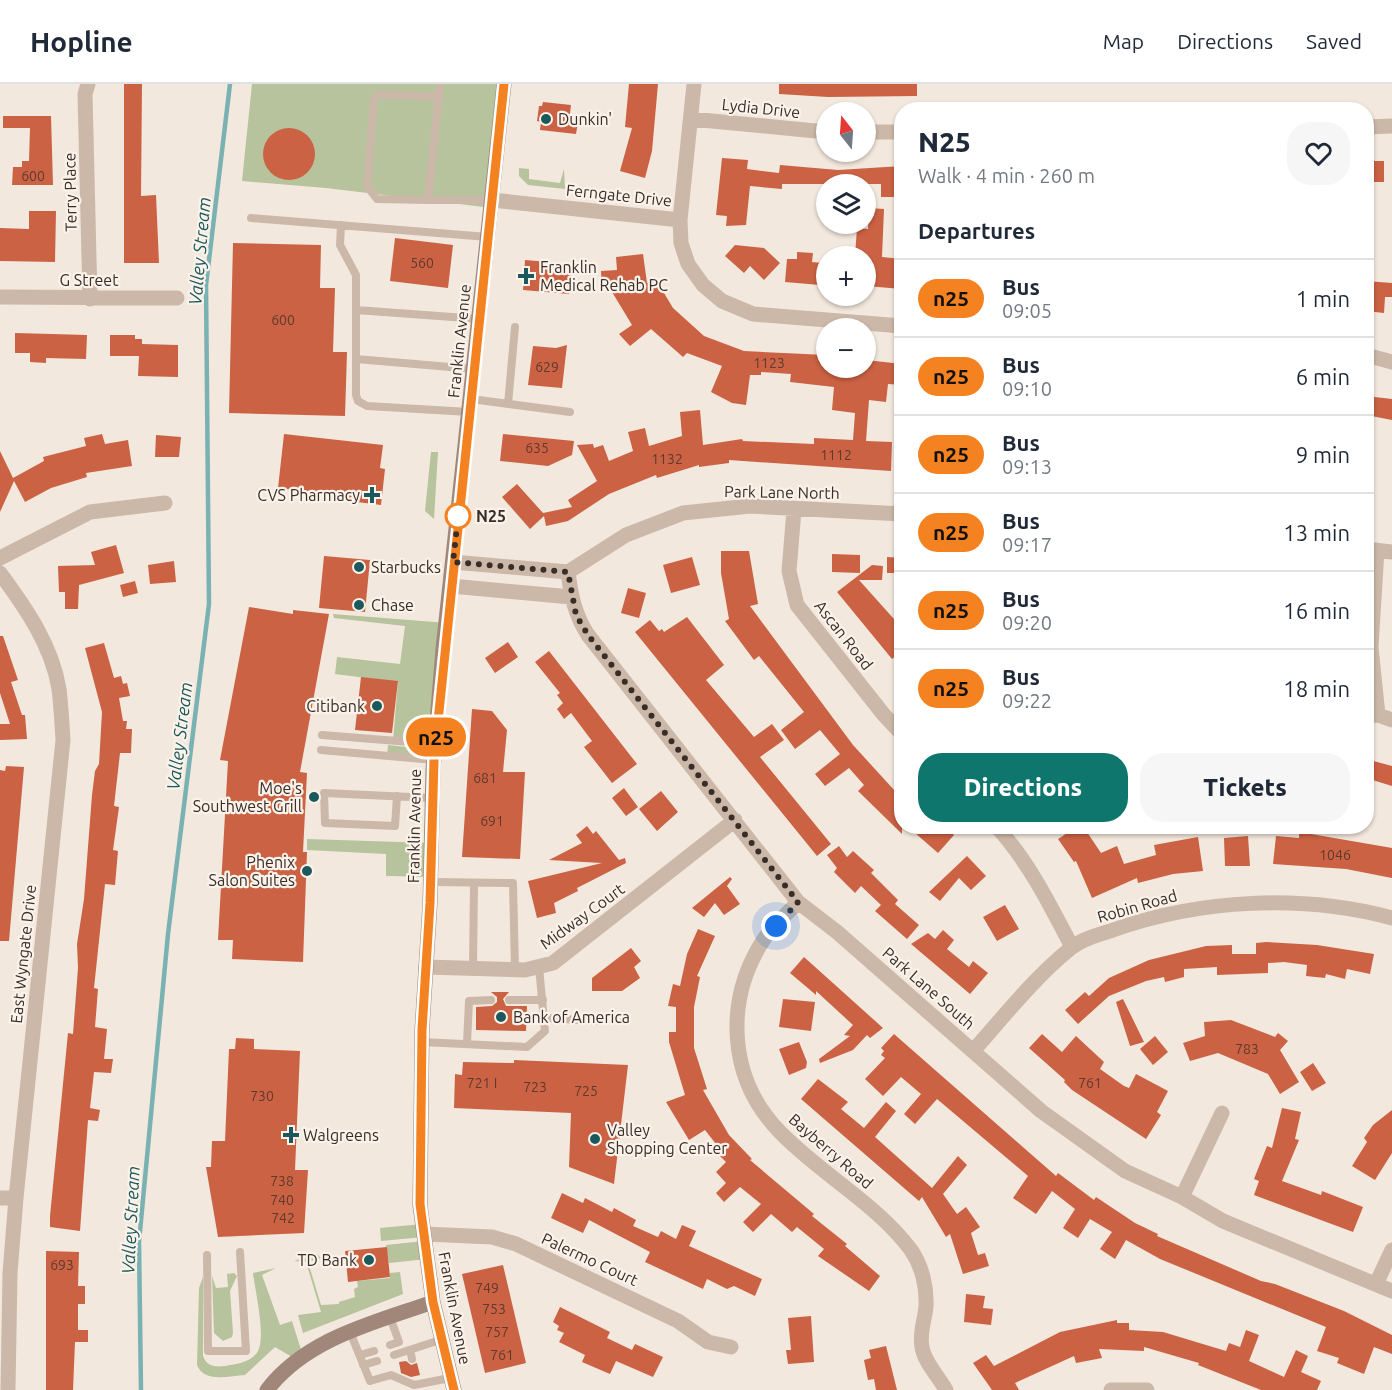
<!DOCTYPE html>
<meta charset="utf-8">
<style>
body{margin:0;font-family:Ubuntu,sans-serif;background:#f6f6f7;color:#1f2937;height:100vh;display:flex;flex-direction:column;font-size:22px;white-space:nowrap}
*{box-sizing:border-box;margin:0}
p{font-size:20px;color:#747a83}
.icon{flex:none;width:33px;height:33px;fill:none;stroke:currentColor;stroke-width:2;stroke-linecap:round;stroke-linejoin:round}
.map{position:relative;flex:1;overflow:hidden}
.drawer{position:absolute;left:894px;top:18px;width:480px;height:732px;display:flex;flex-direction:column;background:#fff;border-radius:24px;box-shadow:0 2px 4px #0004}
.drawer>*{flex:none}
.badge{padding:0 12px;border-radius:20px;font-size:21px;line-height:39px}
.needle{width:39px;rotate:343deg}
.tools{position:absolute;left:816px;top:18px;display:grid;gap:12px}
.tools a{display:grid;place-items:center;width:60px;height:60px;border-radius:50%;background:#fff;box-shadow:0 2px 4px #0004;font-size:30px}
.you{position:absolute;width:30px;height:30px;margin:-15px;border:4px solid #fff;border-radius:50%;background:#1a73e8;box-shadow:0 0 0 9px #1a73e833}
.map>.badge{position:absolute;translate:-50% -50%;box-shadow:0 0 0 3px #fff}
h2{padding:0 24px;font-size:22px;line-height:54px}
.round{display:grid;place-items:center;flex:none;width:63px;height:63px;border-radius:24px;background:#f6f6f7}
.head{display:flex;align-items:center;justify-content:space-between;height:102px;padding:0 24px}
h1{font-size:28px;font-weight:800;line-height:45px}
.primary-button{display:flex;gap:12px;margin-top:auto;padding:12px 24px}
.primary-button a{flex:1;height:69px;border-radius:24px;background:#0f766e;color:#fff;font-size:24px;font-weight:800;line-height:69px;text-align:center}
.primary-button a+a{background:#f6f6f7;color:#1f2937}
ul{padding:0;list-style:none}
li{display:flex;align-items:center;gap:18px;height:78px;padding:0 24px;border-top:2px solid #e0e1e3}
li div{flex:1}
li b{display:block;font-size:22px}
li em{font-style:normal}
li .badge{min-width:66px;font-weight:700;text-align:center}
header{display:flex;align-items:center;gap:36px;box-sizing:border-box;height:84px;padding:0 30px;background:#fff;border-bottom:2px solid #e0e1e3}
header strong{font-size:28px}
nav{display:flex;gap:33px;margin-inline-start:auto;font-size:21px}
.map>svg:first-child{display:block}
.green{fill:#b7c39c}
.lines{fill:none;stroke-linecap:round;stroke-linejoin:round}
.stream{stroke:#7ab1b2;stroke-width:4.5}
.building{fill:#cb6243}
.lane{stroke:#ccb8a8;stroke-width:8}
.street{stroke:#ccb8a8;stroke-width:15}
.secondary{stroke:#a08779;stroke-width:15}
.line-casing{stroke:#fff;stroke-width:14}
.line{stroke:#f58220;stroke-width:9}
.walk{stroke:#392d28;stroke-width:6;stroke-dasharray:0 10.8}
.poi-dot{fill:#1c595c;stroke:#fbf2ea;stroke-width:2}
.stop-dot{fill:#fff;stroke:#f58220;stroke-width:3}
.labels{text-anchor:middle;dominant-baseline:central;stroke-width:4.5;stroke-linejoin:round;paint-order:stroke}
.number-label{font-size:14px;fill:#5e3a2f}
.street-label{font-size:16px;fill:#392d28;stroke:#fbf2ea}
.poi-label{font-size:16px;fill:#392d28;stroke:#fbf2ea;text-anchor:start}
.stop-label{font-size:16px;font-weight:bold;fill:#392d28;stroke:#fbf2ea;text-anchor:start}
.water-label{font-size:18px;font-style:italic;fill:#1c595c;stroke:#fbf2ea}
</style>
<header>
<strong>Hopline</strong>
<nav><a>Map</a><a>Directions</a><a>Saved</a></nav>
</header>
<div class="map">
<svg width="1392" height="1306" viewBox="0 0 1392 1306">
<rect width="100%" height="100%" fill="#f3e8dd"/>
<!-- green -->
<path class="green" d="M252,0H504L492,124L326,104L242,97Z
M519,84L529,85V95L560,99L564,85L565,105L528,101L519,92Z
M431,368H438L434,435L425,427Z
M333,530L447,539L435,660L393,657L398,598L335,590L337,573L400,580L405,542L334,534Z
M388,661L435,666L434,676L387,672Z
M307,755L431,759V793L386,792V770L307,766Z
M422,1140L424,1153L381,1157L380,1144Z
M424,1157L427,1175L389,1179L386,1161Z
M317,1170L321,1174L308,1178L321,1221L339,1220V1218L355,1213L354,1205L358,1203L357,1197L390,1194V1189L400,1188L403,1210L303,1249L298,1231L321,1228L306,1178L294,1177Z
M276,1184L262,1191L280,1241L292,1237L303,1272L297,1276L275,1263L245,1291C229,1292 204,1299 197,1281L199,1204L203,1193V1272C207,1283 215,1283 225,1282C237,1280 252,1278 258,1267C266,1252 255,1206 253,1189Z
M234,1189L237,1192L230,1207L233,1249L232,1253L223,1257L214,1249L212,1192L216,1204L228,1203L227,1190Z"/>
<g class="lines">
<!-- stream -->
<path class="stream" d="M141,1306L139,1158L168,850L209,520L206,201L230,0"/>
</g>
<!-- building -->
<path class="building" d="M124,0H142L141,112L156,111L159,179H124Z
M629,0H658L652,67L645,94L620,87L632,44L625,43Z
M779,0H917V12L828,13L779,10Z
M543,18L571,21L569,37L578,38L576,50L540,46L541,38L537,37L539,22H542Z
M3,32H51L53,101H12L13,83H22V77H29L30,44H3Z
M263 70a26 26 0 1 1 52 0a26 26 0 1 1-52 0Z
M722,74L748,76L747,85L779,89L780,81L838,86L902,82V113H881V100H782V105L750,102L746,141L726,142L727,132L716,131Z
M1366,77H1384V98H1366Z
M869,124L884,125L882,173L902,175V205L866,202V172H855L857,144L868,145Z
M29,127H56L55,178L0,177V144L29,145Z
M395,154L453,161L448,204L390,197Z
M233,159L321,161L320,204H335L333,268H347L345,332L229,329Z
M735,161L764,164L780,179L764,196L750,182L744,189L725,172Z
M797,168L813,169L812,178L822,179L820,201L785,198L787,175H797Z
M643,170L647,199L655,194L673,224L704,252L744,267L826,271V284H866V276L902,280V301L888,300L886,318L869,316L866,357L892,358L891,387L729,376V379L699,383V381L657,394L656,391L609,410L568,437L546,442L544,432L530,445L502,413L517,400L543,429L572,423L568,416L597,397L577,361L593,360L594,364L603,361L609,377L633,367L628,348L645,344L649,362L682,352L680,328L700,326L703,361L742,355L743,357L814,360V354L853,356L855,329L832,326L834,303L790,298L791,290L761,288V291H750L746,321L732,319L711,308L722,282L687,269L683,273L651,245L630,262L619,250L632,241L609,203L602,204L601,187L617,186L616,173Z
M525,176L572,180L569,210L523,206Z
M1366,197L1392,199V213H1385L1384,229L1366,227Z
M15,249L87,251L86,275L46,274V279L30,278V269H15Z
M110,251H135V255H142V260L178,261V293L138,292L139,272H110Z
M567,261L562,304L528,301L533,262L556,264Z
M1366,312L1392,315V336L1366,331Z
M102,350L105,360L128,356L132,382L86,389L87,393L51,404L25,418L14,397L0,428V367L13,394L44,377L43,373L86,362L84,354Z
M284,350L383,361L380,384L385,385L381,421L349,417V412L278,404Z
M503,350L574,357L572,371L548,382L500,377Z
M156,351L181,353L179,373H155Z
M116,461L124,489L79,501L78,525H65V508H59L58,482L95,481L91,468Z
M721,467H749L758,520L750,522L853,661L895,707L902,701V750L858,707L864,701L849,684L825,702L815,690L840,670L820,646L795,665L781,646L804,628L759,572L754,576L725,537L729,535L721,489Z
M832,470L860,471V489L832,488Z
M324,472L370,476L365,528L319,524Z
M692,473L700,501L671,509L663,481Z
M887,473L902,474V489H887Z
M174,477L176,498L150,500L148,481Z
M872,481L883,482L882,496H859L902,544V567L892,575L837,508Z
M135,497L138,509L123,513L120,501Z
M628,504L646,509L639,534L621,529Z
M249,523L293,530V526L329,530L300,688L307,689L303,768H307L303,878L232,875L233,856H218L228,677L220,676Z
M687,533L724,581L706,596L754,653L772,640L784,656L760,673L831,760L817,772L635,548L650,536L659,547L662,545L664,548Z
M0,552H3L18,596L11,598L22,631H25L27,655L0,656V640H10L0,609Z
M508,558L518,573L495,589L485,574Z
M104,559L114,594L121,592L123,600L127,599L130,612L119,614L123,637H127L126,645H132L131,669H120L114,722L119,723L113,766L118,767L115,801L105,800L94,904L98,905L95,943L107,945L104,975H113L111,989L94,988L90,1024L100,1026L98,1037L88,1036L80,1147L50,1143V1132L68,949L73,950L78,884L77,860L84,815L92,711L95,687L99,680L102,628L85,564Z
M549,567L637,680L612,699L584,663L592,657L571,629L564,635L557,625L563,619L557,611L560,609L535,578Z
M361,593L398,597L392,649L355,646Z
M472,625L492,627L507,646L503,688H525L520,775L462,773Z
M1366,675L1392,682V702L1366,694Z
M6,682L24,683L9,857H0V686L5,687Z
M624,704L638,723L626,732L612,714Z
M661,707L678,728L657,747L639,725Z
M587,742L593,750L596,747L619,776L625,774L626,779L577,804L578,807L554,819L556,829L537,834L528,797L602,779L549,776L582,759L576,751Z
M907,742H944L954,751L938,769Z
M1078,742H1083L1101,769L1117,762L1124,780L1156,771L1154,761L1198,753L1203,787L1173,790L1138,799L1137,794L1092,814L1076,777L1074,778L1058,755Z
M1299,742H1311V750L1392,764V794L1346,785L1273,780L1276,752L1299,754Z
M1248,752L1250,782H1225L1224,754Z
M839,762L847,773L853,767L874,786L871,789L898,816L895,820L919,841L907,855L875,827L881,821L861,802L855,809L834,788L837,784L827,771Z
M967,772L986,792L971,806L959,794L940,817L929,808Z
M730,793L732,795L727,802L740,820L724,831L715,819L704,833L692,824Z
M1005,821L1019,845L997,857L983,833Z
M698,845L715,852L697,892L700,893L694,923V964L707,1005L703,1006L729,1051L752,1075L750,1076L814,1130L812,1132L847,1160L845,1162L880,1192L869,1207L818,1172L824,1165L797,1143L792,1148L771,1130L753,1148L743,1138L761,1120L740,1103L724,1118L716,1109L726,1099L716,1088L726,1078L720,1072L723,1069L705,1046L689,1056L666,1018L685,1011L669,958V948H676V923L668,922L673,900L680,902L687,870Z
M943,846L954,856L947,865L969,883L973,877L988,889L970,910L911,860L928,849L935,855Z
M1266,858L1317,861L1374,870L1370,890L1347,885L1345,895L1326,890L1325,894L1306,892L1307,881L1284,878L1268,879V889L1217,891V883L1184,885V893L1165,898L1164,893L1146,897L1109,912L1078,940L1065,926L1085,908L1089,912L1109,894L1149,876L1206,862L1232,861V870H1256V859Z
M631,864L641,877L634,883L640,894L622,907H592V894Z
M804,873L883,944L870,954L867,951L853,966L820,979L819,975L850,952L844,951L853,941L816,907V911L790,889Z
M491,908H509L503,915L506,922H527L526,947L476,946V923L492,922L497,918V913Z
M783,915L815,918L811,947L779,943Z
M1123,915L1144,958L1130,962L1116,918Z
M1231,936L1275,953L1278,949L1288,957L1280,966L1299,998L1280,1010L1268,990L1218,969L1190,977L1183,959L1205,952L1204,938Z
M894,950L1056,1092L1058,1089L1094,1116L1096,1113L1135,1139L1158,1150L1157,1152L1261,1197L1275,1200L1344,1227L1392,1251V1270L1374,1263L1364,1290L1337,1279L1339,1274L1317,1267L1326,1243L1160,1175L1126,1156L1115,1175L1100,1165L1112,1148L1090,1135L1078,1154L1063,1144L1075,1125L1052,1107L1036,1130L1013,1114L1028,1092L937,1015L915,1040L904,1030L921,1010L901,993L883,1012L865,995L885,974L881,971L884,967L881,964Z
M1042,950L1062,968L1076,952L1104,978L1100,985L1124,1002L1129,1004L1136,990L1168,1007L1157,1028L1161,1031L1146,1055L1072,1006L1064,998L1065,996L1029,964Z
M1155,952L1168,968L1153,981L1140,965Z
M236,954L254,955V965L300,967L295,1086H308L304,1149L218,1153L206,1083H211L212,1057H225L229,965H235Z
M799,958L807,978L806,984L789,991L779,965Z
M514,976L628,981L614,1100L569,1083L571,1029L454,1024L455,990L462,991L463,978L514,979Z
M1313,979L1326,999L1312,1007L1300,988Z
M818,995L848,1018L841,1025L864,1044L886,1018L896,1027L875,1053L932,1104L958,1072L967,1081L943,1110L957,1130L966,1123L980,1143L971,1149L978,1171L985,1169L989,1182L963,1190L950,1150L946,1153L922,1113L919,1117L801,1015Z
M1282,1024L1301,1028L1295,1055L1299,1056L1282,1097L1321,1111L1322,1107L1363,1123L1353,1148L1254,1111L1259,1097L1254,1095L1267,1062L1272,1064Z
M1392,1026V1069L1375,1096L1352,1082L1367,1058L1364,1054L1373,1041Z
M562,1109L583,1119L585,1114L612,1128L614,1124L636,1136L633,1142L658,1153L661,1147L676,1155L682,1141L696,1147L689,1162L762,1195L755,1212L734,1202L727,1205L707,1195L703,1205L645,1178L650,1168L589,1136L583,1149L551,1134Z
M387,1163L390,1193L348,1198L345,1167Z
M46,1167L79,1168L78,1202H85V1220H78V1246H88V1258H75L73,1306H46Z
M503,1181L526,1279L485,1289L462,1190Z
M966,1210L985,1212L983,1224L993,1225L991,1241L964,1238Z
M560,1223L610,1248L607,1254L632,1266L635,1260L663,1273L653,1293L616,1277L610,1290L582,1278L585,1271L559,1258L564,1249L557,1246L559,1242L553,1238Z
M811,1232L814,1278L788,1280L786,1266H791L788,1234Z
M1117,1236V1239H1129V1246L1163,1248L1226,1267L1229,1259L1240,1263L1246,1246L1259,1251L1249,1277L1284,1293L1296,1266L1308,1272L1301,1288L1321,1297L1317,1306H1261L1198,1281L1199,1279L1144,1263V1267L1099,1265L1102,1274L1076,1279L1074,1272L1015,1299L1019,1306H992L973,1279L986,1271L994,1282L1060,1248Z
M886,1262L897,1306H876L874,1295L868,1296L864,1276L871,1274L869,1266Z
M406,1277L411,1281L417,1279L420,1291L411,1293L401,1289L399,1278Z"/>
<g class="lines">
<!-- lane -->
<path class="lane" d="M440,0L428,116H492
M428,116L377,115L367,102L374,15L379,10L439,13
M251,134L488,153
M341,141L340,161L356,191V311L358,317L367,322L469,328
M356,226L480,235
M356,275L474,285
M471,315L570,328
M508,320L515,243
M322,651L435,660
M321,666L434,676
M397,712L395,742L325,739L324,709L432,714
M431,798L513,799L515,886
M473,884L474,799
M509,916H543
M546,934L595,937
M422,958L527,963L545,947L539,883
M467,959L469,917L491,916
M207,1171L208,1267H246L240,1168
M390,1233L399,1258L390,1261
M350,1248L370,1297L391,1291L414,1301L450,1294
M410,1266L412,1275
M360,1271L374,1267
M394,1271L440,1256
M363,1281L377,1277"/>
<!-- street -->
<path class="street" d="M88,0L85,10L90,215
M694,0L680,136L681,159L688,180L703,201L722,217L753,230L902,242
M691,35L826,48
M1366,43L1392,42
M866,48H902
M492,116L680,136
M0,213L177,214
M1366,271L1392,278
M794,426L789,487L797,521L884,631L902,650
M1366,465L1392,468
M1377,466L1371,563L1378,631
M0,474L90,428L165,419
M453,478L568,488
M568,488C571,512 575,531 588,551L798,818L837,848L1041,1027L1125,1087L1182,1113L1223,1137L1392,1207
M568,488L626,451L683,429L750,422L902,430
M0,489C25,523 52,561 59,605C61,622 62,639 63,656L16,1114L10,1189L8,1306
M451,502L571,513
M1366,632L1378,631L1392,636
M996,742C1029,778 1050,821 1072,863
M798,818C787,830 773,842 764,855C724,916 728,994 779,1047C819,1089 876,1119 911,1166C922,1182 927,1203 926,1222C925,1236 919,1249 922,1263C924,1278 939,1293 946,1306
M426,883L525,886L553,879L735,736
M974,966C1005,931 1035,893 1071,864C1083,854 1099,851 1113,846C1201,815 1302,810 1392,834
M1182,1113L1222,1029
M0,1114H16
M424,1150L492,1153L516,1160L678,1237L708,1258L731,1263
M1376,1200L1392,1166
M1111,1306H1147"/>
<!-- secondary -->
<path class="secondary" d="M267,1306C307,1254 374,1239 433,1218
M454,1306L433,1218L420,1121L422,946L430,819L433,686L443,565L504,0"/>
</g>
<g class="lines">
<!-- line casing -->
<g class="line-casing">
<path id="line" d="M454,1306L433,1218L420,1120L422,946L430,819L434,676L504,0"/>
</g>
<!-- line -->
<use href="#line" class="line"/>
<!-- walk -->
<path class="walk" d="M458,432L459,425L453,478L568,488L576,531L588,551L798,818L776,842"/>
</g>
<!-- markers -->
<g class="poi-dot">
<circle cx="546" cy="35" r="6"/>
<path d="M523 183h6v6h6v6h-6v6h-6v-6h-6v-6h6z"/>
<path d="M369 402h6v6h6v6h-6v6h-6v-6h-6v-6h6z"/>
<circle cx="359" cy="483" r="6"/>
<circle cx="359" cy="521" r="6"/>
<circle cx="377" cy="622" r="6"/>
<circle cx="314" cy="713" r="6"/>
<circle cx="307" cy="787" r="6"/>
<circle cx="501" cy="933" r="6"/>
<path d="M288 1042h6v6h6v6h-6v6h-6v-6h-6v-6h6z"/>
<circle cx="595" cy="1055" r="6"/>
<circle cx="369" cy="1176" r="6"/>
</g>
<circle class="stop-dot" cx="458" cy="432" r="12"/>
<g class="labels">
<!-- number labels -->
<g class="number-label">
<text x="33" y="92">600</text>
<text x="422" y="179">560</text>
<text x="283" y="236">600</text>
<text x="769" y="279">1123</text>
<text x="547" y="283">629</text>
<text x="537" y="364">635</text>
<text x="836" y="371">1112</text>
<text x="667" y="375">1132</text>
<text x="485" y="694">681</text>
<text x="492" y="737">691</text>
<text x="1335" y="771">1046</text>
<text x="1247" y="965">783</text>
<text x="482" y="999">721 I</text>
<text x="1090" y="999">761</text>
<text x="535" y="1003">723</text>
<text x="586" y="1007">725</text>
<text x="262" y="1012">730</text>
<text x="282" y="1097">738</text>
<text x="282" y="1116">740</text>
<text x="283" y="1134">742</text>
<text x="62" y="1181">693</text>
<text x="487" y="1204">749</text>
<text x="494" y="1225">753</text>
<text x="497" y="1248">757</text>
<text x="502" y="1271">761</text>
</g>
<!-- street labels -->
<g class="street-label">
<text transform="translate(761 24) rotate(6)">Lydia Drive</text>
<text transform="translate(70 108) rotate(-91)">Terry Place</text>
<text transform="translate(619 111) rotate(6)">Ferngate Drive</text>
<text x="89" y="196">G Street</text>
<text transform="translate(459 257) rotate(-84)">Franklin Avenue</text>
<text transform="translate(782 408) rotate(1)">Park Lane North</text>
<text transform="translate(844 551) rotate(52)">Ascan Road</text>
<text transform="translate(414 742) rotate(-89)">Franklin Avenue</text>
<text transform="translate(1137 822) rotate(-16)">Robin Road</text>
<text transform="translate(582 832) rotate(-36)">Midway Court</text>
<text transform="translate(23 870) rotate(-84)">East Wyngate Drive</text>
<text transform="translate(929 904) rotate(41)">Park Lane South</text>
<text transform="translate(831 1067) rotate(41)">Bayberry Road</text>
<text transform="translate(590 1175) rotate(25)">Palermo Court</text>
<text transform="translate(455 1224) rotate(79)">Franklin Avenue</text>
</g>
<!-- poi labels -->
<g class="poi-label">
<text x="558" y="35">Dunkin'</text>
<text x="540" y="183">Franklin<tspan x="540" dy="18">Medical Rehab PC</tspan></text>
<text x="360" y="411" text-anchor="end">CVS Pharmacy</text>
<text x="371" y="483">Starbucks</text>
<text x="371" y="521">Chase</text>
<text x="365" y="622" text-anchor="end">Citibank</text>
<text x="302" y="704" text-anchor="end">Moe's<tspan x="302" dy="18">Southwest Grill</tspan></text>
<text x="295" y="778" text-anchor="end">Phenix<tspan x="295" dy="18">Salon Suites</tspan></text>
<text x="513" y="933">Bank of America</text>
<text x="607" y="1046">Valley<tspan x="607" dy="18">Shopping Center</tspan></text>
<text x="303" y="1051">Walgreens</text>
<text x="357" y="1176" text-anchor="end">TD Bank</text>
</g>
<!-- stop labels -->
<g class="stop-label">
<text x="476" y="432">N25</text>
</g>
<!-- water labels -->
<g class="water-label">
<text transform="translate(199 167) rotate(-85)">Valley Stream</text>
<text transform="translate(179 652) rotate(-83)">Valley Stream</text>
<text transform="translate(130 1136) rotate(-87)">Valley Stream</text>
</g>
</g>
</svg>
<div class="tools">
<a><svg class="needle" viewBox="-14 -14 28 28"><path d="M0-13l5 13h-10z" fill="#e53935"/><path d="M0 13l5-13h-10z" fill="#747a83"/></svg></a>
<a><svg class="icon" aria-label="layers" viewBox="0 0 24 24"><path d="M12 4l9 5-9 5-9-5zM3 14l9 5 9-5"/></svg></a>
<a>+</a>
<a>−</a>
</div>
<div class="you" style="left:776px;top:842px"></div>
<b class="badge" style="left:436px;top:653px;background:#f58220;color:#111">n25</b>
<section class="drawer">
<div class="head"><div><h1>N25</h1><p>Walk · 4 min · 260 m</p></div><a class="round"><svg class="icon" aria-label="heart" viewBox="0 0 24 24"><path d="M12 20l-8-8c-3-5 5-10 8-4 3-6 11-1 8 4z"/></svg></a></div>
<h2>Departures</h2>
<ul>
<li><span class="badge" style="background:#f58220;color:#111">n25</span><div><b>Bus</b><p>09:05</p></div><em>1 min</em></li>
<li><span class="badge" style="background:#f58220;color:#111">n25</span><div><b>Bus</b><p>09:10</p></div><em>6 min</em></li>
<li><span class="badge" style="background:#f58220;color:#111">n25</span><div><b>Bus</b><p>09:13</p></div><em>9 min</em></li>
<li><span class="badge" style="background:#f58220;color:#111">n25</span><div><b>Bus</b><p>09:17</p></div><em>13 min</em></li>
<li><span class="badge" style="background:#f58220;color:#111">n25</span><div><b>Bus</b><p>09:20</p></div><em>16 min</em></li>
<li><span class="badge" style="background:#f58220;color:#111">n25</span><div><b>Bus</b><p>09:22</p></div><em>18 min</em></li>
</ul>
<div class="primary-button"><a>Directions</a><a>Tickets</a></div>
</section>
</div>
